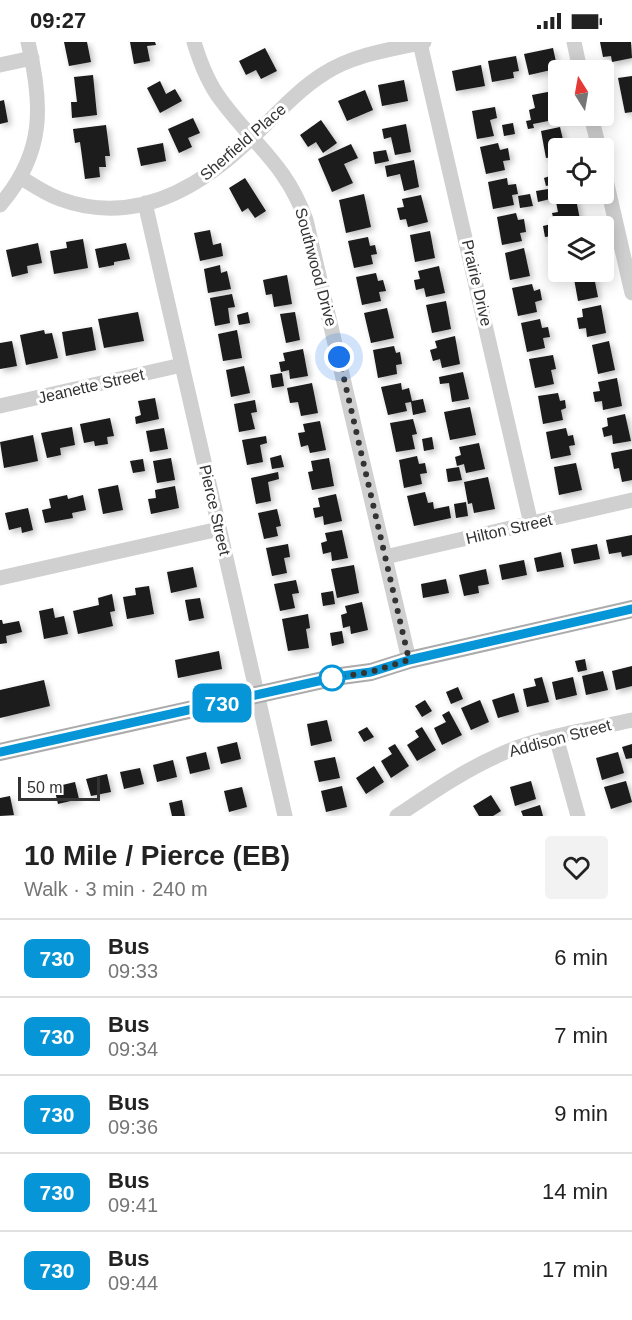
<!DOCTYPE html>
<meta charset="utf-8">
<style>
body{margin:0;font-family:Helvetica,sans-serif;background:#f2f2f2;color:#222;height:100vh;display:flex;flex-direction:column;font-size:22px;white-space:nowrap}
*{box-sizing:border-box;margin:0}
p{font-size:20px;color:#767676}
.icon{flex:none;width:33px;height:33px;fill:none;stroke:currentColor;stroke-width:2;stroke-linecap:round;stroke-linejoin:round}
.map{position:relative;height:774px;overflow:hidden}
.drawer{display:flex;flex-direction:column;background:#fff;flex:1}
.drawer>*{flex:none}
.badge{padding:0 12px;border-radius:9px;font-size:21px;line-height:39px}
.needle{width:39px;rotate:349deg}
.controls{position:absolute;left:548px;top:18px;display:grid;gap:12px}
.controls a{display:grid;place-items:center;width:66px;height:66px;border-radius:6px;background:#fff;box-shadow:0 3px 15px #0003;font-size:30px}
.scale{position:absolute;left:18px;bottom:15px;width:82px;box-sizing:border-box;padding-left:6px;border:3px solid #333;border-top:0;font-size:16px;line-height:21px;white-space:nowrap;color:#333;-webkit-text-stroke:4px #fff;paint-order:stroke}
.you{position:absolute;width:30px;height:30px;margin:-15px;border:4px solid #fff;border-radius:50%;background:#1a73e8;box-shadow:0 0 0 9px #1a73e833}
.map>.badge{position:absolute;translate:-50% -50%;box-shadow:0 0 0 3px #fff}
.round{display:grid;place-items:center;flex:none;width:63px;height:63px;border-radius:6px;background:#f2f2f2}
.headline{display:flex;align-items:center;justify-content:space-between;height:102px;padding:0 24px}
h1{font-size:28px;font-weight:700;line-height:45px}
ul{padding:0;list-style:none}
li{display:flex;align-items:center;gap:18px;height:78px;padding:0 24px;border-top:2px solid #e0e0e0}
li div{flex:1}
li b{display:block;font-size:22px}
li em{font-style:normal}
li .badge{min-width:66px;font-weight:700;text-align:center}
.status{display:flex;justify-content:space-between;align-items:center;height:42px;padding:0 30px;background:#fff;direction:ltr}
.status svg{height:16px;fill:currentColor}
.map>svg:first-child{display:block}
.building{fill:#1a1a1a;filter:url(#shadow)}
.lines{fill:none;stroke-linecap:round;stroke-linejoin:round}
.minor{stroke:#d0d0d0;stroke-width:15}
.major{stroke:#ababab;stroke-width:18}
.line-casing{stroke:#fff;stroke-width:14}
.line{stroke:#0696d7;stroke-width:9}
.walk{stroke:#333;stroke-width:6;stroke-dasharray:0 10.8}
.stop-dot{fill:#fff;stroke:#0696d7;stroke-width:3}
.labels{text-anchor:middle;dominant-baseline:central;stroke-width:6;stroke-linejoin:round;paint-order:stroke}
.street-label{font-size:16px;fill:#333;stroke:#fff}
</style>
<div class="status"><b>09:27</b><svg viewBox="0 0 49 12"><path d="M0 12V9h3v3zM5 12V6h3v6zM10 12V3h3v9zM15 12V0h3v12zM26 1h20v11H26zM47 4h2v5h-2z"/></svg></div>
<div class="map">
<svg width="632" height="774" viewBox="0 0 632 774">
<defs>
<filter id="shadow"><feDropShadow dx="3" dy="3" stdDeviation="3" flood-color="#0004"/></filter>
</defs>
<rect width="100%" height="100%" fill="#fff"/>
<!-- building -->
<path class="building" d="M64,0H87L91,20L69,24Z
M130,0H155L156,3L147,4L150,19L134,22Z
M600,0H631L632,16L612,20L611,14L603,15Z
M265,6L277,29L261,37L256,28L246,33L239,19Z
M553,6L556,20L550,21L551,28L529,33L524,12Z
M516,14L519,29L513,30L514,36L492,40L488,19Z
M481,23L485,44L456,49L452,29Z
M93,33L97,73L72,76L71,60H77L74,35Z
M632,34V70L625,71L618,36Z
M404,38L408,59L382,64L378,43Z
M160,39L166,52L175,47L182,59L160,71L147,46Z
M365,48L373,68L347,79L338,59Z
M553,49L558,77L533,82L534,86L528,87L526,79L531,78L529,68L535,66L532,53Z
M4,58L8,80L0,82V59Z
M495,65L497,76L490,78L494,94L477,97L472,69Z
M193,76L200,91L188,96L192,105L179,111L168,87Z
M321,78L337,101L323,111L316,100L308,105L300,93Z
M513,81L515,92L504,94L502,83Z
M406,82L411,110L395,113L391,95L384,97L382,87Z
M106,83L110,114H105L106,125H99L100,135L85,137L80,100L75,101L73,87Z
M560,85L565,106H558V114L546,116L541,89Z
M163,101L166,119L141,124L137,106Z
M498,101L500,108L508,106L510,118L503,119L505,128L486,132L480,105Z
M351,102L358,116L344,122L353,141L332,150L318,117Z
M386,108L389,119L375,122L373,110Z
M414,118L419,145L404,149L400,132L387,135L385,124Z
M558,123V151L555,152L554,142L546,144L544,136L550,134L548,125Z
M245,136L266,169L255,176L248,166L242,170L229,146Z
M507,136L508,143L516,142L518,152L512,153L514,163L493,167L488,140Z
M548,147L550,157L538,160L536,149Z
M364,152L371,185L346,191L339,158Z
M530,152L533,164L520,166L518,154Z
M421,153L428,180L408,185L406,177L400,178L397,166L404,165L402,157Z
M576,157L581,183L563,184L562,178L554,179L552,171L558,170L556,160Z
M516,171L518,178L524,177L526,190L520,191L522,199L502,203L497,175Z
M556,181L558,193L545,195L543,184Z
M210,188L213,203L221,201L223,214L200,219L194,191Z
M430,189L435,216L415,220L410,193Z
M368,195L370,204L375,203L377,212L371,213L373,222L354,226L348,199Z
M83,197L88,226L54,232L50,209L67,206L66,200Z
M38,201L42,221L27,224L28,231L12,235L6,208Z
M126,201L130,217L114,220V223L99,226L95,207Z
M524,206L530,234L510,238L505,211Z
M220,223L221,231L227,229L231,247L208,251L204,227Z
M439,224L445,251L426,255L424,246L416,248L414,238L420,237L418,229Z
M583,230H593L598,255L578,259L573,231Z
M376,231L378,239L383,238L386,249L379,250L381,259L362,263L356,235Z
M287,233L292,262L274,265L272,252L266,253L263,238Z
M532,242L534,249L540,247L542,258L535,260L537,270L518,274L512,246Z
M232,252L235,265L228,266L230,281L215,284L210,256Z
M446,259L451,287L432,291L426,263Z
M601,263L606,291L587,295L586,286L579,287L577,276L583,275L582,267Z
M387,266L394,296L371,301L364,271Z
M138,270L144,299L104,306L98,277Z
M248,270L250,281L239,283L237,273Z
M295,270L300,298L286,301L280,272Z
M540,277L542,286L548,285L550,295L543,296L545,306L527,310L521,281Z
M92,285L96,308L66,314L62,290Z
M44,288L45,292L52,291L58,316L26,323L20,293Z
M237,288L242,316L223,319L218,292Z
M455,294L460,322L442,326L440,317L433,319L430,308L437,306L435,299Z
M12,299L17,324L0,327V301Z
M609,299L615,328L598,332L592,303Z
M394,304L396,311L400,310L402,322L396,323L397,332L378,336L373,308Z
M303,307L308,334L290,337L289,328L281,330L279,320L285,319L283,311Z
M553,313L556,327L551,328L554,342L535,346L529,317Z
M244,324L250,351L231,355L226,328Z
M463,330L469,357L452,360L449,341L440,342L439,335Z
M282,331L284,344L272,346L270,333Z
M617,336L622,364L603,368L602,359L595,360L593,350L600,349L598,340Z
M312,341L318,371L301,374L298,360L290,361L287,346Z
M401,341L402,348L409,346L412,359L423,357L426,370L413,373L411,360L405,361L407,369L388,373L381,345Z
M558,351L560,359L565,358L566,366L561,368L563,378L543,382L538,354Z
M155,356L159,377L136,382L135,375L141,373L138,359Z
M255,358L257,370L251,371L255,387L239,390L234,362Z
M470,365L476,393L450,398L444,370Z
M625,372L631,399L613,402L612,393L604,395L602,386L608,384L607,376Z
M110,376L114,394L107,395L108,402L95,404L94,399L84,401L80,382Z
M413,377L417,392L412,393L415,407L396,410L390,381Z
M320,379L326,408L310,411L308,403L301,405L298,391L305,390L303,382Z
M72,385L75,403L60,406L61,413L47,416L41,391Z
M164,386L168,407L150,410L146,389Z
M566,386L568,394L573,393L575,403L569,404L571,413L551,417L546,390Z
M33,393L38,419L4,426L0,400Z
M266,394L267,401L260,403L263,420L247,423L242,398Z
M432,395L434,407L424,409L422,397Z
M479,401L485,427L466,431L464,422L457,424L455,415L461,413L459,405Z
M632,407V438L622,440L619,426L614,427L611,411Z
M281,413L284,425L272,427L270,416Z
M417,414L419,422L425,421L427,431L420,432L422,442L404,446L399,418Z
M171,416L175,438L157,441L153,419Z
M329,416L334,444L312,448L308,430L313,429L311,419Z
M143,417L145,429L133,431L130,419Z
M576,421L582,448L559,453L554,425Z
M459,425L462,438L448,440L446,427Z
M278,430L279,437L268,440L271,459L256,462L251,436Z
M488,435L495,467L474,471L472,461L468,462L464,440Z
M118,443L123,468L103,472L98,447Z
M175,444L179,466L151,472L148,457L156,456L155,448Z
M425,450L428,461L433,460L434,467L449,464L451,476L414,484L407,454Z
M336,452L342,479L324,483L323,474L315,476L313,466L320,465L318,456Z
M67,453L68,457L83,453L86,468L72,471L73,476L45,481L42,468L51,466L49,457Z
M466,460L468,474L456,476L454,462Z
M28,466L33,488L22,491L21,485L9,488L5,471Z
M277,467L281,484L276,485L278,494L264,497L258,471Z
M342,488L348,516L332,519L331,510L323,512L321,501L327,499L325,491Z
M632,493V513L622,515L621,510L609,512L606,498Z
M288,502L290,515L284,516L287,531L272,534L266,506Z
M597,502L600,517L574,522L571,507Z
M561,510L564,525L537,530L534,516Z
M524,518L527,533L502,538L499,523Z
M354,523L359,551L337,556L331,527Z
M193,525L197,545L171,551L167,530Z
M486,527L489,542L478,544L479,551L464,554L459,533Z
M446,537L449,551L423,556L421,542Z
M296,538L299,551L292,552L295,566L280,569L274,542Z
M149,544L154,572L127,577L123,555L136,553L135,546Z
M333,549L335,562L323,564L321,551Z
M112,552L115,569L110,570L113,584L78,592L73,569L99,563L98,556Z
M200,556L204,576L189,579L185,558Z
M362,560L368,588L351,592L350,584L343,586L341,573L347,571L345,564Z
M53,566L55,576L64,574L68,592L44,597L39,569Z
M308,572L310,586L306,587L309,606L288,609L282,577Z
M0,578H2L3,582L19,579L22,590L6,594L7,601L0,602Z
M342,589L344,601L332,604L330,591Z
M219,609L222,627L178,636L175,618Z
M585,617L587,628L578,630L575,619Z
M632,624V644L616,648L612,629Z
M603,629L608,648L586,653L582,634Z
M542,635L549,660L527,665L523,647L536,644L534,637Z
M573,635L577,653L556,658L552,640Z
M44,638L50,664L0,676V648Z
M458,645L463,657L451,662L446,650Z
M514,651L519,670L498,676L492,658Z
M425,658L432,669L422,675L415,664Z
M480,658L489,680L471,688L461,666Z
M449,669L462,693L442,703L434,686L446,680L442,673Z
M327,678L332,699L311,704L307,682Z
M367,685L374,695L364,700L358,690Z
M422,685L436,708L417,719L407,703L419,695L415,689Z
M237,700L241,717L221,722L217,705Z
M395,702L409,724L391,736L381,719L392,712L388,706Z
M632,702V716L626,717L622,705Z
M206,710L210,727L190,732L186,715Z
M618,710L624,731L602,738L596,716Z
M335,715L340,736L319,740L314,719Z
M173,718L177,735L157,740L153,723Z
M374,724L384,740L366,752L356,736Z
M140,726L144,742L124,747L120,730Z
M107,732L111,750L91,754L86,737Z
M531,739L536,757L515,764L510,745Z
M626,739L632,760L611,767L604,745Z
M75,740L79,757L58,762L54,745Z
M342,744L347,765L326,770L321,749Z
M242,745L247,765L229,770L224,749Z
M491,753L501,769L493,774H479L473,764Z
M10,754L14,773L0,774V756Z
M182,758L185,774H172L169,761Z
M540,763L543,774H523L521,769Z"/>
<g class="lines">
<!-- minor -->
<path class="minor" d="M194,0C200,20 208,41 221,58C254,103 286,122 306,178L409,618
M574,0L580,28
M420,1L531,482
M0,23L32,16
M591,74L599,106
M603,125L632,251
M20,135C33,143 46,152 60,157C130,183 193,150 243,104C270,80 294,50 325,31C354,12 391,8 424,0
M145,161L285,774
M0,163C45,111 43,63 28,0
M0,364L182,323
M385,515L632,458
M0,536L219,487
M556,695L578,774
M397,774C430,752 463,729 499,713C540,694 588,688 632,678"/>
<!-- major -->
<path class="major" d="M0,710L341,634L371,630L409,618L632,567"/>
</g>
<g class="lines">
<!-- line casing -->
<g class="line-casing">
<path id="line" d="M0,710L341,634L371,630L409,618L632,567"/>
</g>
<!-- line -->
<use href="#line" class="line"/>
<!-- walk -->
<path class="walk" d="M332,636L371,630L409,618L339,315"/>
</g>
<!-- markers -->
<circle class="stop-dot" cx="332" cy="636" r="12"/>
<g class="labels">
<!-- street labels -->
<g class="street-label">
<text transform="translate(243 100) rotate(-41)">Sherfield Place</text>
<text transform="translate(316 225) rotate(75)">Southwood Drive</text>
<text transform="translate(477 241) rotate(77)">Prairie Drive</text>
<text transform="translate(91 344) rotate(-13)">Jeanette Street</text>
<text transform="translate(215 468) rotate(77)">Pierce Street</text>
<text transform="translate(509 487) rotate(-13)">Hilton Street</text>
<text transform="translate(560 696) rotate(-15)">Addison Street</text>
</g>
</g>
</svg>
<div class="controls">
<a><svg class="needle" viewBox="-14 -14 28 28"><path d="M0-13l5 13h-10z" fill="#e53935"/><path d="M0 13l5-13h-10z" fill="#767676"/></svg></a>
<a><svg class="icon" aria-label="locate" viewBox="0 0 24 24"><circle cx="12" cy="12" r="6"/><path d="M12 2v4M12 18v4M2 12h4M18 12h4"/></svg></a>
<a><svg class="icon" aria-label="layers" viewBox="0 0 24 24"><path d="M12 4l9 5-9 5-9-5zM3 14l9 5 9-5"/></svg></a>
</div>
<div class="scale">50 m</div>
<div class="you" style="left:339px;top:315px"></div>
<b class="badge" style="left:222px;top:661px;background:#0696d7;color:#fff">730</b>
</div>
<section class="drawer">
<div class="headline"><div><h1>10 Mile / Pierce (EB)</h1><p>Walk · 3 min · 240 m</p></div><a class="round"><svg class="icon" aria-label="heart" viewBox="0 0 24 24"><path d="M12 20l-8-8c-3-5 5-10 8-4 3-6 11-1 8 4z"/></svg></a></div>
<ul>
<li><span class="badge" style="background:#0696d7;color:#fff">730</span><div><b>Bus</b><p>09:33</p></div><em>6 min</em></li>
<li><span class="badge" style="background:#0696d7;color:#fff">730</span><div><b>Bus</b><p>09:34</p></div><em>7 min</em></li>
<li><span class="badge" style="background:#0696d7;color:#fff">730</span><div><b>Bus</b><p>09:36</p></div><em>9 min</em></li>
<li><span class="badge" style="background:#0696d7;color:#fff">730</span><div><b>Bus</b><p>09:41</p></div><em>14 min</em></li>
<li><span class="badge" style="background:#0696d7;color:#fff">730</span><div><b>Bus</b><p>09:44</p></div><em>17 min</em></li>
</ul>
</section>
